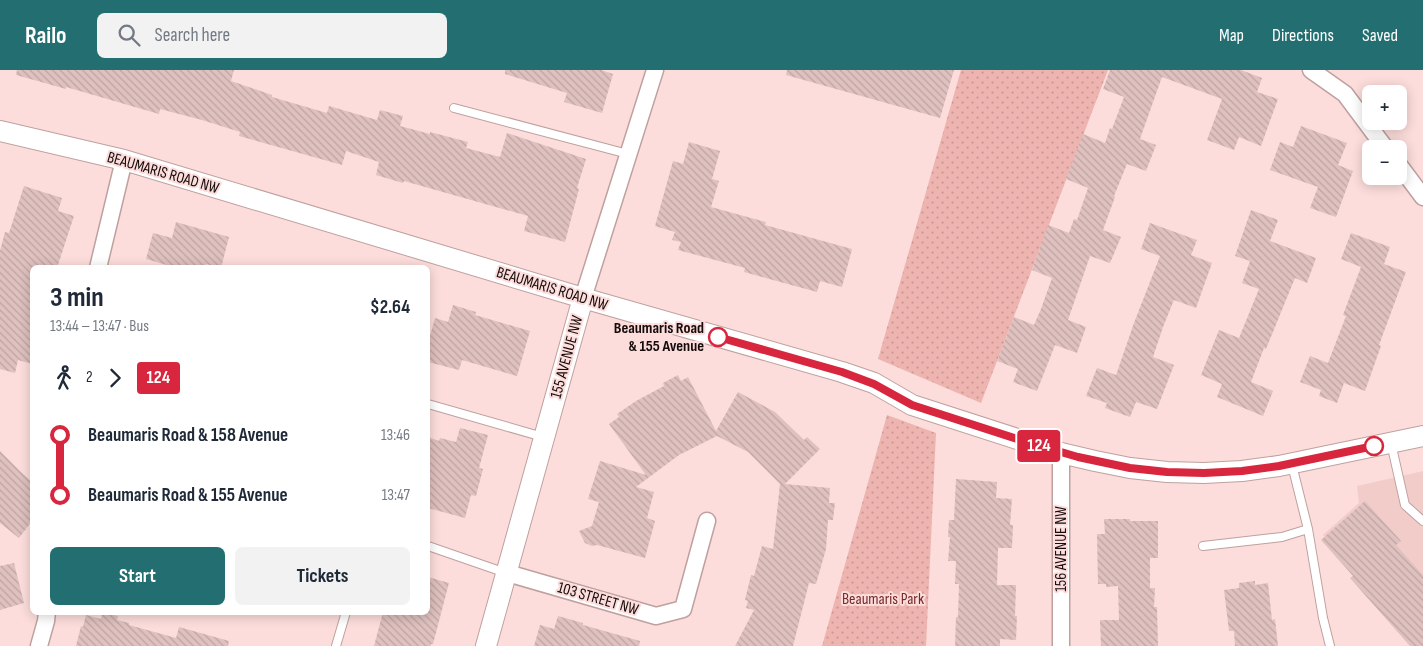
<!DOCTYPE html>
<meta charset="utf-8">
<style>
body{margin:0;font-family:"Sofia Sans Condensed",sans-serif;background:#f2f2f3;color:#1f2937;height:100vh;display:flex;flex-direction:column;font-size:19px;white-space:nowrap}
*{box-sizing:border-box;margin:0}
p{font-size:16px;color:#747a83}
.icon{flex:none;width:28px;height:28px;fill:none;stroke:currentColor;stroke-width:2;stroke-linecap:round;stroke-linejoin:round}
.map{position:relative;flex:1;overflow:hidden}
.drawer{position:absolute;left:30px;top:195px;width:400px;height:350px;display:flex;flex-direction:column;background:#fff;border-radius:8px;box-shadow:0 2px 12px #0003}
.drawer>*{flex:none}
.badge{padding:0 10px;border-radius:4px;font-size:18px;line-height:32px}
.fabs{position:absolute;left:1362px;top:15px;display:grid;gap:10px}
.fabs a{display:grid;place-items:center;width:45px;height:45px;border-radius:8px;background:#fff;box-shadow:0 2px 12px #0003;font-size:25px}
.map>.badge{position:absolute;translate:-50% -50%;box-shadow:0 0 0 2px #fff}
.legs{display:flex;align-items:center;gap:8px;height:55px;padding:0 20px;font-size:16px}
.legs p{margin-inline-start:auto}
.head{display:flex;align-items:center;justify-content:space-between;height:85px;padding:0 20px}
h1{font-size:28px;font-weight:700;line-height:38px}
.button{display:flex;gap:10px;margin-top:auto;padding:10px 20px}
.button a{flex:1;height:58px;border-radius:8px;background:#226e71;color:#fff;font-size:20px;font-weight:700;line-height:58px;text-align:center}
.button a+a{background:#f2f2f3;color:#1f2937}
ul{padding:0 20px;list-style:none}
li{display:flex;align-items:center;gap:18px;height:60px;font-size:19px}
li i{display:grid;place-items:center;width:8px;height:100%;margin:0 6px;background:currentColor}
li i::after{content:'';width:12px;height:12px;margin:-6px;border:4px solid;border-radius:50%;background:#fff}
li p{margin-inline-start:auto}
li:first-child i{background:linear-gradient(#0000 50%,currentColor 0)}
li:last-child i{background:linear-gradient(currentColor 50%,#0000 0)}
header{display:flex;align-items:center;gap:30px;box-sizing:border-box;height:70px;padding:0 25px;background:#226e71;color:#fff}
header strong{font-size:24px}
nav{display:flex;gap:28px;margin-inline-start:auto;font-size:18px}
.search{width:350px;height:45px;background:#f2f2f3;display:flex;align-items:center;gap:12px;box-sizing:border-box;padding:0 18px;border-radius:8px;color:#747a83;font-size:19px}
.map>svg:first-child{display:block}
.built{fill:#f2ccc9}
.grass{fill:url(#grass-dots)}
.building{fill:url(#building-back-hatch)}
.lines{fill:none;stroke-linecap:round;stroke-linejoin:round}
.service-casing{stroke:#bea19f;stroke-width:10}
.minor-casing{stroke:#bea19f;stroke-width:19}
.tertiary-casing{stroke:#bea19f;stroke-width:22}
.service{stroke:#fff;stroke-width:8}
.minor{stroke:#fff;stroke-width:16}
.tertiary{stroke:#fff;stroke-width:20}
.line-1-casing{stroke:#fff;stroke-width:11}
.line-1{stroke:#d7263d;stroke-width:8}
.stop-1-dot{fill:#fff;stroke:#d7263d;stroke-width:2.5}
.labels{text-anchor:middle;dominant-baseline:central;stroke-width:4;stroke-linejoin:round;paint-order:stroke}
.street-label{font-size:16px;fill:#140b0a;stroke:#fcdddb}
.stop-label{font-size:16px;font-weight:bold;fill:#140b0a;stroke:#fcdddb;text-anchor:end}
.park-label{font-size:16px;fill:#742828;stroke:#fcdddb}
</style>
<header>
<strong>Railo</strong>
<div class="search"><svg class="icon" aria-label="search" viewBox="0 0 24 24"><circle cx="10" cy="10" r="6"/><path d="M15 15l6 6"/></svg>Search here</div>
<nav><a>Map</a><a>Directions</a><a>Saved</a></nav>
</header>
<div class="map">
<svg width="1423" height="576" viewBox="0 0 1423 576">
<defs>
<pattern id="grass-dots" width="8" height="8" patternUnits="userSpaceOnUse" patternTransform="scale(1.25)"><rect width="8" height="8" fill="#edb4b0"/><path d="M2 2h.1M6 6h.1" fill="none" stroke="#ca9996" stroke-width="1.8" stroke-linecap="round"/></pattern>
<pattern id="building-back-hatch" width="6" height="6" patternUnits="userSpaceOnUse" patternTransform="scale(1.25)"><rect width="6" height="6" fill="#dfc1bf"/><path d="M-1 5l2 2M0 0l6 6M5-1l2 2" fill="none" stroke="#bea4a3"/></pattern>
</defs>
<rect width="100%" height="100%" fill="#fcdddb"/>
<!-- built -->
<path class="built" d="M1423,401V575L1323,465L1359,433L1357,416Z"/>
<!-- grass -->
<path class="grass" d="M961,0H1108L981,333L878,289Z
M887,345L936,363L926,576H822Z"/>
<!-- building -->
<path class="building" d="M17,0H234L231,11L272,25V27L327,43L329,36L377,50L380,40L403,46L400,56L430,64V62L468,72L466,78L500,87L507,63L586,89L577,118L579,119L565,172L524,161L528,146L404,111L403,113L376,105L379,92L346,81L342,95L239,66L240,62L202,50L160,39L159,44L66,17V19L16,5Z
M505,0H601L613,4L602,43L564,32L567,23L505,4Z
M787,0H954L940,48L786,5Z
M1110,0H1241L1262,8L1257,22L1278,29L1261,76L1239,67L1234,80L1207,70L1222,29L1162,7L1140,69L1156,75L1146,101L1127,94L1114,126L1115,127L1103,160L1121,167L1110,193L1090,186L1068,250L1086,257L1077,283L1055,275L1037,321L1013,312L1018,299L997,291L1014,247L1034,255L1041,239L1052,208L1032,200L1048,155L1069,163L1074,149L1077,150L1088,118L1066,109L1083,64L1105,73L1110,58L1112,59L1124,27L1103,19Z
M1301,56L1347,73L1338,95L1353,101L1336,147L1310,138L1318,117L1270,100L1280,72L1293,77Z
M689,72L720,81L712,109L719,111L711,137L766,152L765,155L852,179L842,217L820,211L817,222L744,202L745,198L678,180L681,172L672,170L675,162L655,156L673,91L683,94Z
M24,116L62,128L58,141L74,146L57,198H32V294L18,290L15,303L0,299V181L5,162L9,163Z
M1251,140L1278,150L1270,171L1316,188L1307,213L1295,208L1266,279L1264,278L1251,312L1273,321L1263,346L1217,327L1222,314L1201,305L1219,260L1239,268L1259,219L1242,213L1250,191L1235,186Z
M176,152L229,167L221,198L206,194L205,198H177L146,189L153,163L172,168Z
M1150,153L1197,170L1191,185L1212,193L1196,238L1174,230L1163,257L1153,287L1174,295L1157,339L1136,332L1130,347L1105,338L1107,333L1086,326L1097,298L1116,305L1134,253L1160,186L1141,179Z
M1351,163L1390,177L1384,194L1406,202L1379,275L1381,276L1365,321L1344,313L1337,333L1319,326L1321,320L1300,312L1310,286L1328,293L1346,246L1343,245L1361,197L1341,189Z
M453,235L476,242L475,245L530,261L517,306L462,290L459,300L428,292V273L435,248L448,252Z
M678,305L681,311L688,307L716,361L738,322L775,342L804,370L807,367L820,379L785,414L830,418L829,433H835L833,450H828L826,479L816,514L809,513L793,576H735L754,540L746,538L748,531L745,530L751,505L754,506L762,476L773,479L780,414L748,382L717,366L679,385L636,417L654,422L647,448L655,451L645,488L597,475L592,476L585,473L579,461L592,456L599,432L588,429L600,391L646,405L609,354L619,347L617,344L636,331L664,316L663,313Z
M460,358L488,365L479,398L483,399L476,426L471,425L465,448L428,438V367L439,371L440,368L456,372Z
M0,381L22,403L32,412V451L19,468L0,453Z
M956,409L997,412L996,428L1012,429L1010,455H1013L1012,478H998L997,515H1016L1015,546H1017L1016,570L1000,569V576H955L956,547H958L959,514H955L956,491H948L950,467H948L949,450H954Z
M1365,431L1401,471L1396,475L1423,505V576H1410L1350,508L1353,506L1321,470Z
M1104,449H1130V451H1158V488H1150V518H1155L1154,537H1157L1158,576H1101L1100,550H1119L1118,516L1106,517V514H1098L1097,464H1105Z
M14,493L24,533L0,540V496Z
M428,507L449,513L433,574H431V576H374L383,542H428Z
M1255,511V515L1268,513L1272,550L1275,549L1278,576H1235L1234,561H1229L1224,520L1239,518V513Z
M102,542L118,546L117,550L129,553V555L176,568L179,557L229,571L228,576H76L81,556L83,557L86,545L101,549Z
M558,546L583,553V555L640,571L639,576H534L540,555L554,559Z"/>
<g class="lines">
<!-- service casing -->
<g class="service-casing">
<path id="service" d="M454,38L628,84
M428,334L543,367
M1391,373L1405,435L1423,451
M1292,395L1308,459L1323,548L1330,576
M428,476L506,503
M1203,476L1282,467L1308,459
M336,576L346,542"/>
</g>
<!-- minor casing -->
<g class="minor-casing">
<path id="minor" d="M1311,0L1345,24L1386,79
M1399,95L1423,127
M98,198L124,90
M583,228L655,0
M1061,383V576
M507,503L656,546L683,539L707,451
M39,576L46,551L47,542"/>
</g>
<!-- tertiary casing -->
<g class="tertiary-casing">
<path id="tertiary" d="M0,61L124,90L583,228L842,302L874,313L912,335L1061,383L1095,391L1130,398L1167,402L1204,403L1242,401L1279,396L1423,366
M486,576L583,228"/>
</g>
<!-- service -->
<use href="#service" class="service"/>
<!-- minor -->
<use href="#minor" class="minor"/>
<!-- tertiary -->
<use href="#tertiary" class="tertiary"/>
</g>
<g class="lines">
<!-- line-1 casing -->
<g class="line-1-casing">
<path id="line-1" d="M718,267L842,302L874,314L912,335L1017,369L1078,387L1130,398L1167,402L1204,403L1242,401L1279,396L1374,376"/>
</g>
<!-- line-1 -->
<use href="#line-1" class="line-1"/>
</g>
<!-- markers -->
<g class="stop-1-dot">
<circle cx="718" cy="267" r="9"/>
<circle cx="1374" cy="376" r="9"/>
</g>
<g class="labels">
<!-- street labels -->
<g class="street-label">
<text transform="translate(163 103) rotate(16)">BEAUMARIS ROAD NW</text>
<text transform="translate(552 219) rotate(17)">BEAUMARIS ROAD NW</text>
<text transform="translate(567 287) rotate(-75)">155 AVENUE NW</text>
<text transform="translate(1061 479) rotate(-90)">156 AVENUE NW</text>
<text transform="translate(598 529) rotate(16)">103 STREET NW</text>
</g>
<!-- stop labels -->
<g class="stop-label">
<text x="704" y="258">Beaumaris Road<tspan x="704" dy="18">&amp; 155 Avenue</tspan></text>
</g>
<!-- park labels -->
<g class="park-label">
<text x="883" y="529">Beaumaris Park</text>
</g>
</g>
</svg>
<div class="fabs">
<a>+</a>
<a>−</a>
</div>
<b class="badge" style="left:1039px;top:376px;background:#d7263d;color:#fff">124</b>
<section class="drawer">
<div class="head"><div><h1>3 min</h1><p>13:44 – 13:47 · Bus</p></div><b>$2.64</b></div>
<div class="legs"><svg class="icon" aria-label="walk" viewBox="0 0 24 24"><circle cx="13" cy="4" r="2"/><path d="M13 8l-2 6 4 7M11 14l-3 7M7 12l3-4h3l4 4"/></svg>2<svg class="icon" aria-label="forward" viewBox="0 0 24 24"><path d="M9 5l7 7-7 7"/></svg><b class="badge" style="background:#d7263d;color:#fff">124</b></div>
<ul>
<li><i style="color:#d7263d"></i><b>Beaumaris Road &amp; 158 Avenue</b><p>13:46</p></li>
<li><i style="color:#d7263d"></i><b>Beaumaris Road &amp; 155 Avenue</b><p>13:47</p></li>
</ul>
<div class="button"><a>Start</a><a>Tickets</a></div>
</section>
</div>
